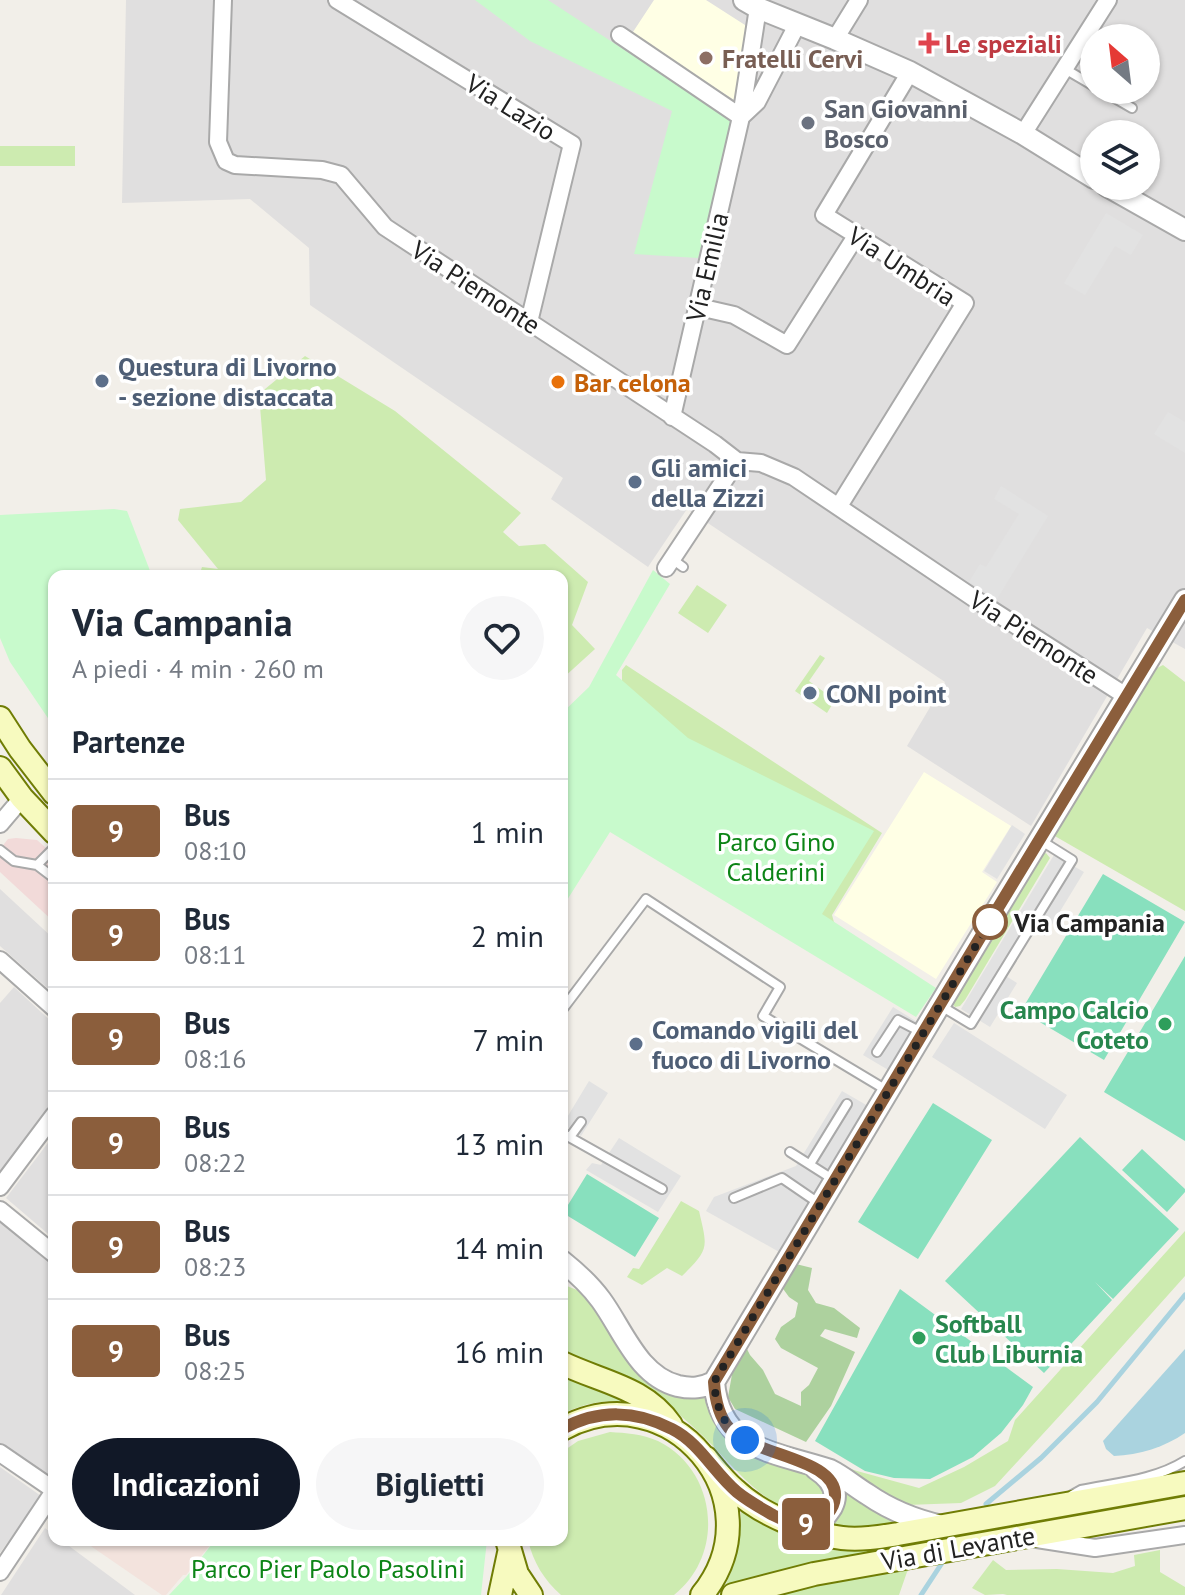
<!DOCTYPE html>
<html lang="it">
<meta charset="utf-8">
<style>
body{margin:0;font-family:"PT Sans",sans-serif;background:#f6f6f7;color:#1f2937;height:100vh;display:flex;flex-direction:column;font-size:30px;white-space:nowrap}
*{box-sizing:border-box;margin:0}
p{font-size:26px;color:#747a83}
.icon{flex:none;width:44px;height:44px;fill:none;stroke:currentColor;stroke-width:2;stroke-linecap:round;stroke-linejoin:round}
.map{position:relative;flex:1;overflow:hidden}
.details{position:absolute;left:48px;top:570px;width:520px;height:976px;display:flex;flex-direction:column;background:#fff;border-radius:16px;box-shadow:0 2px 6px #0004}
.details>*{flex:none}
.badge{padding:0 16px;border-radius:6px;font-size:28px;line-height:52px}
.needle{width:52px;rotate:332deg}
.buttons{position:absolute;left:1080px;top:24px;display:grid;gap:16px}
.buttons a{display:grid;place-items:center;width:80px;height:80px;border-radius:50%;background:#fff;box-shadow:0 2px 6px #0004;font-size:40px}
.you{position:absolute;width:40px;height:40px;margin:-20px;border:6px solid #fff;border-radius:50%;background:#1a73e8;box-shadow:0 0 0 12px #1a73e833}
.map>.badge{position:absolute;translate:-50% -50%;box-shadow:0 0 0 4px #fff}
h2{padding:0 24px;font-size:30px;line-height:72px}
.round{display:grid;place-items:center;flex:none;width:84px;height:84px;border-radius:42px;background:#f6f6f7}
.summary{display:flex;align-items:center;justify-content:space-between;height:136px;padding:0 24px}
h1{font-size:38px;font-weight:800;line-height:60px}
.action{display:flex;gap:16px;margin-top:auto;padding:16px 24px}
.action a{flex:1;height:92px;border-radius:48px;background:#111827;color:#fff;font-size:32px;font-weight:800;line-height:92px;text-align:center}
.action a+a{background:#f6f6f7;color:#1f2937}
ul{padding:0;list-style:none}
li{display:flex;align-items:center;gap:24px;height:104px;padding:0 24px;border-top:2px solid #e0e1e3}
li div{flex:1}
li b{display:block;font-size:30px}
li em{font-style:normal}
li .badge{min-width:88px;font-weight:700;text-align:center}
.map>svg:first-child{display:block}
.residential{fill:#e0dfdf;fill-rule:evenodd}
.commercial{fill:#f2dad9}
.education{fill:#ffffe5}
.military{fill:#f3e3dd}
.grass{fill:#cdebb0}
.forest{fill:#add19e}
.park{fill:#c8facc}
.pitch{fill:#88e0be}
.parking{fill:#e2e2e2}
.water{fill:#aad3df}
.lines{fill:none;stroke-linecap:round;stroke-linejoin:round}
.stream{stroke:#aad3df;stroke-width:5}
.service-casing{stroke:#a9a9a9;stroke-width:12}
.minor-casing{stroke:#a9a9a9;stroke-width:20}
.tertiary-casing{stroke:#a9a9a9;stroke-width:24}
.secondary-casing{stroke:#707d05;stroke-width:26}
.service{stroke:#fff;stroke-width:8}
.minor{stroke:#fff;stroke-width:16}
.tertiary{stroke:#fff;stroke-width:20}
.secondary{stroke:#f7fabf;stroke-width:22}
.line-casing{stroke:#fff;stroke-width:18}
.line{stroke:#8b5e3c;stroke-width:12}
.walk{stroke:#222;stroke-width:8;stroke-dasharray:0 14.4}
.health-dot{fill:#e0444e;stroke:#fff;stroke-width:3}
.education-dot{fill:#8d6e63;stroke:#fff;stroke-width:3}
.worship-dot{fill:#6b7280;stroke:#fff;stroke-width:3}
.service-dot{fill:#5c6f8a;stroke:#fff;stroke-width:3}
.food-dot{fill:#e8710a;stroke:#fff;stroke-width:3}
.stop-dot{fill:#fff;stroke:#8b5e3c;stroke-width:4}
.leisure-dot{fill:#2e9e5b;stroke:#fff;stroke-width:3}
.labels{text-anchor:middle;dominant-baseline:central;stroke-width:7;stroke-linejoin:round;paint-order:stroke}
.health-label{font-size:26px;font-weight:bold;fill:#be3a42;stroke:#fff;text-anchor:start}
.education-label{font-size:26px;font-weight:bold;fill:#785e54;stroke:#fff;text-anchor:start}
.street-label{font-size:26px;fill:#222;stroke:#fff}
.worship-label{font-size:26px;font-weight:bold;fill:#5b616d;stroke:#fff;text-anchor:start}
.service-label{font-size:26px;font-weight:bold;fill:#4e5e75;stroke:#fff;text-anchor:start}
.food-label{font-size:26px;font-weight:bold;fill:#c56008;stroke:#fff;text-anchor:start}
.park-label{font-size:26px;fill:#0c8416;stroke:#fff}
.stop-label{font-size:26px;font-weight:bold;fill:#222;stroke:#fff;text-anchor:start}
.leisure-label{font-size:26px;font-weight:bold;fill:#27864d;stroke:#fff;text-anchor:end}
</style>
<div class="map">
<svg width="1185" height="1595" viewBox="0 0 1185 1595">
<rect width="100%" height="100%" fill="#f2efe9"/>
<!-- residential -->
<path class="residential" d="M126,0H1185V649L1147,628L1031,826L907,746L945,682L687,509L648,567L551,499L563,478L310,305L309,248L250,199L122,203ZM1094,38H1146V90H1094ZM1094,134H1146V186H1094Z
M0,889L54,939V994L0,946Z
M14,987L54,1024V1099L0,1172V1003Z
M54,1135V1239L6,1198Z
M0,1221L54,1266V1476L51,1481L0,1445Z
M0,1467L41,1496L0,1553Z
M45,1528L54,1535V1540H61L135,1595H1Z"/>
<!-- commercial -->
<path class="commercial" d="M16,838L37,840L54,855V922L0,872V849L8,839Z"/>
<!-- education -->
<path class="education" d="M654,0H706L745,25L744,80L739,103L631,35Z
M924,772L1011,826L982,872L997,882L936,979L834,915Z"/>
<!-- military -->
<path class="military" d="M82,1540H214L186,1575H183L166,1595H162Z"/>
<!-- grass -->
<path class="grass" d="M0,146H75V166H0Z
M305,356L395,411L521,513L503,532L519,546L545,544L588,582L572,625L595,649L562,679V576H199L202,567L218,569L178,520L180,509L241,502L266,480L259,394Z
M697,585L727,605L708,633L678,613Z
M820,655L825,658L809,681L835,700L827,713L795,691Z
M626,665L882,833L832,915L835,926L827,929L622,681V670Z
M1163,665L1185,682V911L1053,835L1155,669Z
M1046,853L1050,858L965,1000L960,1006L955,1007L951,1001L1040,855Z
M681,1201L699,1211C708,1249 709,1249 682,1276L667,1268L642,1285L627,1277L633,1268L639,1269Z
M1185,1231V1276L1075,1399L995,1486L961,1503L907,1505L837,1464L857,1471L919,1488L964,1467L1008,1441L1015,1420Z
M562,1284L582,1292L683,1395L704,1397L710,1414L719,1429L734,1442L821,1482L827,1497C800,1547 733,1467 712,1445C698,1431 683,1417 667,1405C657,1398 645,1393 634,1388C610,1377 586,1366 562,1354Z
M562,1372L623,1396L620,1402C599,1400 581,1405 562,1414Z
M610,1432C626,1433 642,1434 658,1441C717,1470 726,1554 674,1595H561C544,1580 533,1562 528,1540H562V1452L578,1441Z
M840,1484L906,1523L874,1530L827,1528Z
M741,1509C773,1529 810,1551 849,1551C878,1550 907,1541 935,1536L930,1543L758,1579L723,1590C737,1562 741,1540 741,1509Z
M1160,1550V1572L1185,1587V1595H1007L1003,1594L985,1595L972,1588L993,1560L1006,1570L1057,1569L1113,1573L1135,1566L1134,1555Z
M911,1567L907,1572L899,1595H763Z"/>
<!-- forest -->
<path class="forest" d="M796,1264L812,1268L808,1290L816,1303L834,1308L860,1328L857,1338L825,1329L820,1336L855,1352L831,1406L806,1442L735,1409L728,1397L734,1363L745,1345L750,1355L763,1370L775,1394L801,1406V1392L809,1385L818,1368L781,1348L775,1339L781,1327L795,1317L798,1303L789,1297L781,1286Z"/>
<!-- park -->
<path class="park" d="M475,0H548L733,121L698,258L634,254L672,111L530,41Z
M114,509L127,511L152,576H54V727L10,662L0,638V515Z
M653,570L670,584L616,675L688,738L874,831L822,914L936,988L916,1017L610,832L562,908V713L589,687Z
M215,1540H487L481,1595H169L187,1576Z"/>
<!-- pitch -->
<path class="pitch" d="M1103,874L1185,922L1104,1060L1021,1011Z
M1185,956V1141L1104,1092Z
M933,1103L992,1140L918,1259L858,1222Z
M1080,1137L1179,1229L1113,1299L1095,1282L1112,1300L1044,1373L945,1281Z
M1142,1149L1185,1189V1192L1167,1212L1122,1170Z
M587,1174L659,1218L635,1257L563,1213Z
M900,1289L1033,1387L1023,1405L1001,1433L973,1457L930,1479L894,1478L865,1471L815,1441Z"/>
<!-- parking -->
<path class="parking" d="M1106,213L1143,235L1131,255L1115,246L1085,295L1064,283Z
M1168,412L1185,422V453L1154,434Z
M1001,486L1048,516L997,599L969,582L980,564L986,567L1019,514L994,499Z
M1012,825L1025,834L997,879L984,871Z
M1054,855L1084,872L1045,936L1026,925L998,971L1017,983L990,1027L961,1009Z
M893,1007L919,1023L890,1071L863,1055Z
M954,1023L1067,1095L1045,1129L932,1057Z
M589,1081L608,1093L581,1136L563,1124Z
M842,1091L868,1106L781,1253L706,1211L714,1197L796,1166Z
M619,1138L681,1176L658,1212L586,1170L592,1163L601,1165Z"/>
<!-- water -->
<path class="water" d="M1185,1349V1433C1165,1447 1139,1455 1114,1456L1106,1449L1103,1441Z"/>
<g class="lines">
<!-- stream -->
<path class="stream" d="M986,1504L1041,1458L1097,1402L1185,1295
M921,1595L942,1563"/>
<!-- service casing -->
<g class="service-casing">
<path id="service" d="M1065,69L1094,86
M1101,90L1132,108
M672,559L683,567
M0,850L14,861L37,865L54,848
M37,865L54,878
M941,1006L971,1024L1072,860L1040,840
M562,1010L646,899L780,987L763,1016L888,1091
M877,1052L898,1020L923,1033
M562,1133L662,1189
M570,1137L581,1122
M790,1152L834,1180
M810,1164L847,1104
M734,1198L782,1178L820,1204
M1072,1495L1081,1490C1115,1483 1155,1480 1185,1461"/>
</g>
<!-- minor casing -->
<g class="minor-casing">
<path id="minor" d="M223,0L218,142L226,161L235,165L322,170L341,175L385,227L715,444L737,461L761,463L794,477L981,603L1126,696
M337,0L572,144L529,322
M620,35L741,117L758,8
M835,39L859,0
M1023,134L1108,0
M699,307L734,315L787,345L856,236
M672,417L741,117L757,102L797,25
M839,506L965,303L824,215L910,72
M666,568L737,461
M0,824L22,798
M0,960L54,1008
M0,1187L54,1115
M0,1210L54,1254
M0,1453L54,1490
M1037,1539L1095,1548L1185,1535
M0,1572L54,1491"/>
</g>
<!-- tertiary casing -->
<g class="tertiary-casing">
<path id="tertiary" d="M744,0L758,8L835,39L910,72L1023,134L1094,178
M1107,186L1185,230
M562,1261C577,1273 590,1285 601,1300C623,1330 638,1376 678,1386C692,1389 702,1388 714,1382
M714,1382L990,921L1185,600
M714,1382C720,1451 776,1452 830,1470C844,1477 854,1486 867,1494C890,1510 915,1520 942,1526
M798,1526C804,1525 812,1525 818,1522C824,1519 828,1513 832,1507C840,1491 830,1478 816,1469"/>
</g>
<!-- secondary casing -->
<g class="secondary-casing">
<path id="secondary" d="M0,718L20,749L54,793
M0,768L22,798L54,832
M562,1363C601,1382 645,1387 671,1425
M562,1429C670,1370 779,1500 702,1595
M706,1458C715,1469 724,1481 735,1490C760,1514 808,1534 842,1538C861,1540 879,1537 898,1534L1185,1483
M507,1540L517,1574L531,1595
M500,1595L509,1553
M733,1595L814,1574L1185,1508"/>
</g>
<!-- service -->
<use href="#service" class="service"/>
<!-- minor -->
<use href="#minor" class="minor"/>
<!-- tertiary -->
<use href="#tertiary" class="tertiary"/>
<!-- secondary -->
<use href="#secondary" class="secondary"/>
</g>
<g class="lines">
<!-- line casing -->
<g class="line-casing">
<path id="line" d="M562,1429C598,1409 636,1410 672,1429C700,1443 714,1473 737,1492C748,1501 761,1508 773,1515C787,1522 797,1527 813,1523C824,1521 834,1509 835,1497C838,1457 751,1456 729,1428C718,1415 715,1398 714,1382L990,921L1185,600"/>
</g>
<!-- line -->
<use href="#line" class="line"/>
<!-- walk -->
<path class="walk" d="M745,1440C723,1427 716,1406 714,1382L990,922"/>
</g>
<!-- markers -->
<path class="health-dot" d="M925 31h8v8h8v8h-8v8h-8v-8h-8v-8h8z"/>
<circle class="education-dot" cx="706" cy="58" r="8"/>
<circle class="worship-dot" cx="808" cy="123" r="8"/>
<g class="service-dot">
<circle cx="102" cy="381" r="8"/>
<circle cx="635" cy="482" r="8"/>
<circle cx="810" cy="693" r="8"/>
<circle cx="636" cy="1044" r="8"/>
</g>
<circle class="food-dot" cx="558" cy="382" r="8"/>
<circle class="stop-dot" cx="990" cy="922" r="16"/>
<g class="leisure-dot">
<circle cx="1165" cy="1024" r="8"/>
<circle cx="919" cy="1338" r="8"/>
</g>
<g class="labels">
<!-- health labels -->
<g class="health-label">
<text x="945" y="43">Le speziali</text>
</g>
<!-- education labels -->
<g class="education-label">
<text x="722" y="58">Fratelli Cervi</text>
</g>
<!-- street labels -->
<g class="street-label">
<text transform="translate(511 107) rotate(32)">Via Lazio</text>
<text transform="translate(902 266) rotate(33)">Via Umbria</text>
<text transform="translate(707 267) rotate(-77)">Via Emilia</text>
<text transform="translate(476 287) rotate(33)">Via Piemonte</text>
<text transform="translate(1034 637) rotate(33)">Via Piemonte</text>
<text transform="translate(958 1548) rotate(-10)">Via di Levante</text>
</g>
<!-- worship labels -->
<g class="worship-label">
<text x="824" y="108">San Giovanni<tspan x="824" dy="30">Bosco</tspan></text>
</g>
<!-- service labels -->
<g class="service-label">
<text x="118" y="366">Questura di Livorno<tspan x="118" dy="30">- sezione distaccata</tspan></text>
<text x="651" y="467">Gli amici<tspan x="651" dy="30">della Zizzi</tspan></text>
<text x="826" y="693">CONI point</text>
<text x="652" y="1029">Comando vigili del<tspan x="652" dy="30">fuoco di Livorno</tspan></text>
</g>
<!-- food labels -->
<g class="food-label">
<text x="574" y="382">Bar celona</text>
</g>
<!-- park labels -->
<g class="park-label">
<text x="776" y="841">Parco Gino<tspan x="776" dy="30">Calderini</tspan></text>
<text x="328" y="1568">Parco Pier Paolo Pasolini</text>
</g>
<!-- stop labels -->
<g class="stop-label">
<text x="1014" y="922">Via Campania</text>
</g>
<!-- leisure labels -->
<g class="leisure-label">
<text x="1149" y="1009">Campo Calcio<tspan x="1149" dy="30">Coteto</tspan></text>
<text x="935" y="1323" text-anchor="start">Softball<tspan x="935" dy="30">Club Liburnia</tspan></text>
</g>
</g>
</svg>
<div class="buttons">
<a><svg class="needle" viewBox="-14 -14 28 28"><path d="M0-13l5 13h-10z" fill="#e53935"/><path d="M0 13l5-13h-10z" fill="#747a83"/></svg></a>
<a><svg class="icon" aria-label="layers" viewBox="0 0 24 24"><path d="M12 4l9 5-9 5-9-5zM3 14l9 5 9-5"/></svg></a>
</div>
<div class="you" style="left:745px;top:1440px"></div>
<b class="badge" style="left:806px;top:1524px;background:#8b5e3c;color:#fff">9</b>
<section class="details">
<div class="summary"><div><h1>Via Campania</h1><p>A piedi · 4 min · 260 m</p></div><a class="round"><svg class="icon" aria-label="heart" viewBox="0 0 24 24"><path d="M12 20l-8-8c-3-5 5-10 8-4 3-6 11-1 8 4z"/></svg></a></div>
<h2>Partenze</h2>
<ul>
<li><span class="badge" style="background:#8b5e3c;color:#fff">9</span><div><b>Bus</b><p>08:10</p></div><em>1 min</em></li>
<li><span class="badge" style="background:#8b5e3c;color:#fff">9</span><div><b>Bus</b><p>08:11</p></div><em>2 min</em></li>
<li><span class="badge" style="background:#8b5e3c;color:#fff">9</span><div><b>Bus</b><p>08:16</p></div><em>7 min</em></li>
<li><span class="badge" style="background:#8b5e3c;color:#fff">9</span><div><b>Bus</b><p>08:22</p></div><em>13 min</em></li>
<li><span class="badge" style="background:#8b5e3c;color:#fff">9</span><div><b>Bus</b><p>08:23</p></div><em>14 min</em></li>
<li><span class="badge" style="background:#8b5e3c;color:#fff">9</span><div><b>Bus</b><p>08:25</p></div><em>16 min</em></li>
</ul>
<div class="action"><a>Indicazioni</a><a>Biglietti</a></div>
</section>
</div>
